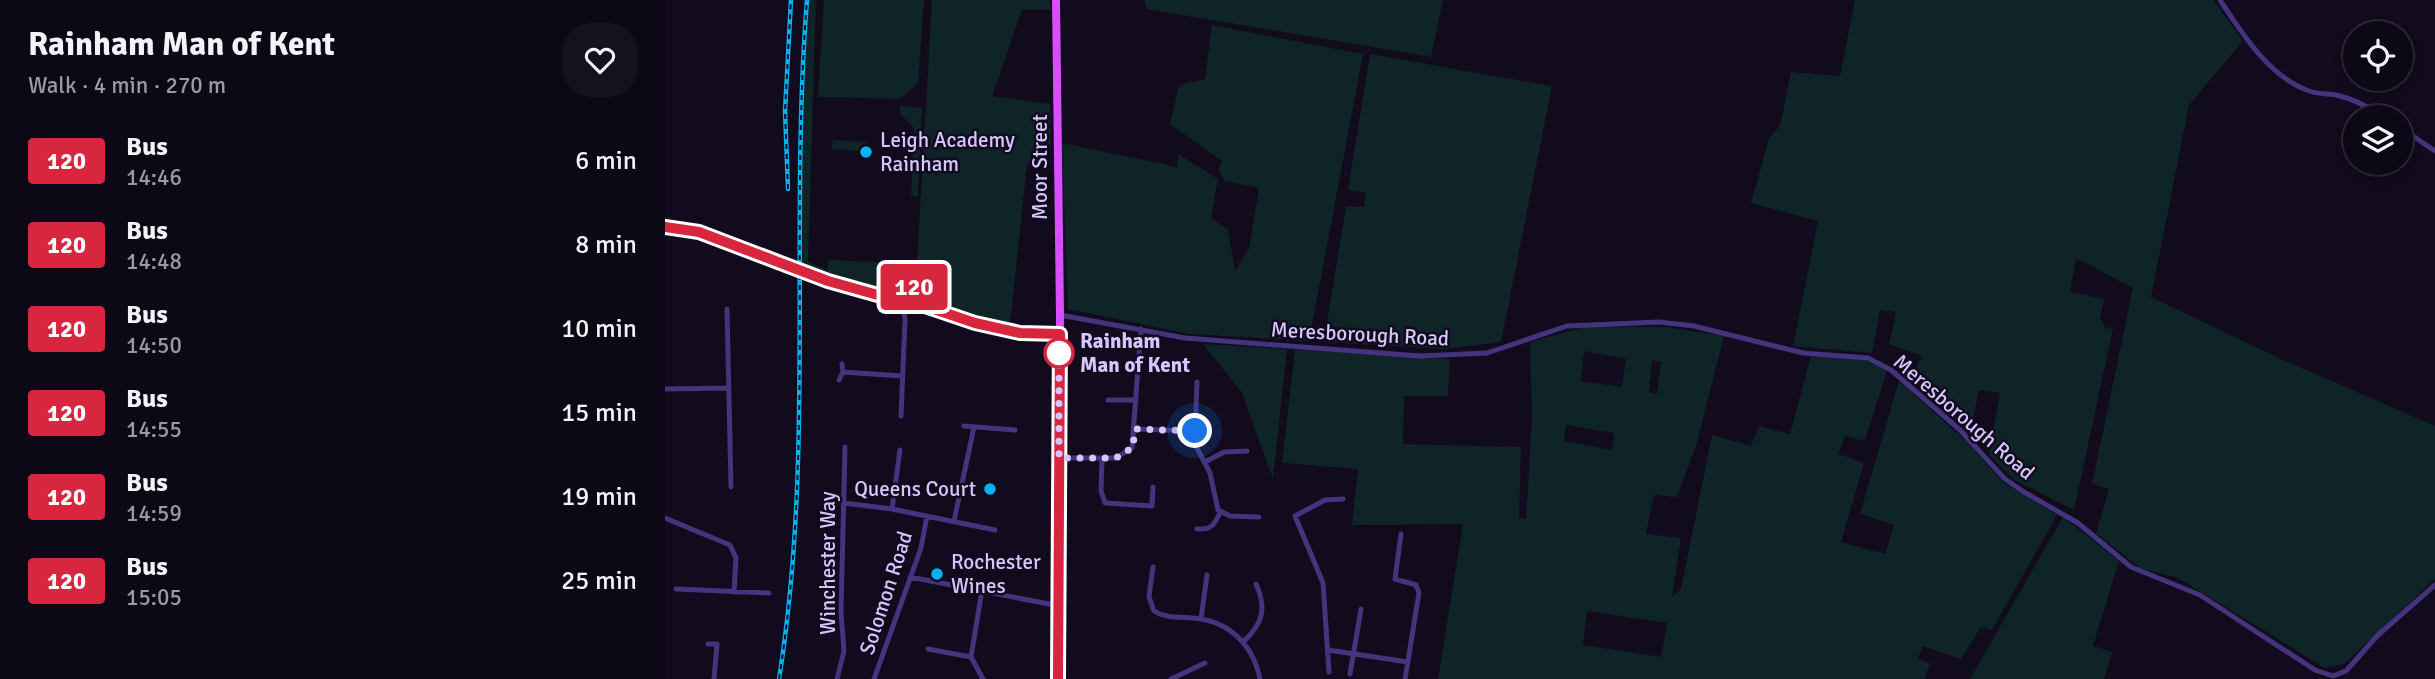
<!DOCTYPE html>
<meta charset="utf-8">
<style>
body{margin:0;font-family:Signika,sans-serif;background:#16111f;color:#f1f3f6;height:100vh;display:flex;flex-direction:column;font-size:26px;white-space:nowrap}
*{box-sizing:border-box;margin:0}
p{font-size:23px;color:#9a9aa1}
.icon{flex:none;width:38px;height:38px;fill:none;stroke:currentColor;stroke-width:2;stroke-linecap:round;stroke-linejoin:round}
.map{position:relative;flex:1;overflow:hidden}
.side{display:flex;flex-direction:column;background:#0d0816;width:665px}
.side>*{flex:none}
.badge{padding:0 14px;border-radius:5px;font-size:24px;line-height:46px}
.tools{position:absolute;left:1678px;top:21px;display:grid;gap:14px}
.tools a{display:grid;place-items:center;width:70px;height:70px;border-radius:50%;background:#0d0816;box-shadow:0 4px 10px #0003,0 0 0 2px #2d2935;font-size:35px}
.you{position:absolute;width:35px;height:35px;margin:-18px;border:5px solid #fff;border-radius:50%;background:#1a73e8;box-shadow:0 0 0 10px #1a73e833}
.map>.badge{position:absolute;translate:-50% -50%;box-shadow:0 0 0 4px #fff}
.round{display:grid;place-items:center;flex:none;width:74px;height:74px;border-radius:28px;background:#16111f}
.headline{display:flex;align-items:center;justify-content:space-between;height:119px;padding:0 28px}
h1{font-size:33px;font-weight:700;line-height:52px}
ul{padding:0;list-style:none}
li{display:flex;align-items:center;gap:21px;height:84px;padding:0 28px}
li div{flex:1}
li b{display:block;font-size:26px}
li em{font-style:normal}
li .badge{min-width:77px;font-weight:700;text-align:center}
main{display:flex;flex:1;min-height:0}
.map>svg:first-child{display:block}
.green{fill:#0e2427;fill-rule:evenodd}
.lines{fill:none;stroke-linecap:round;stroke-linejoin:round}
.street{stroke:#43347d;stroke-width:5}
.secondary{stroke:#7b5dff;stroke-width:7}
.primary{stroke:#d94dff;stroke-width:8}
.rail-casing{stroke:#00b2f1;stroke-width:4.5}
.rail{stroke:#110b1d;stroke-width:2;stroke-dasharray:5;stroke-linecap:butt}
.secondary-bridge{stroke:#7b5dff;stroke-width:7}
.line-casing{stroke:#fff;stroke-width:16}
.line{stroke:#d7263d;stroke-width:10}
.walk{stroke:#d6c6ff;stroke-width:7;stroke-dasharray:0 12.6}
.poi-dot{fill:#00b2f1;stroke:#110b1d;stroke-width:2.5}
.stop-dot{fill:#fff;stroke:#d7263d;stroke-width:3.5}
.labels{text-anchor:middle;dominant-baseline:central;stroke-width:5;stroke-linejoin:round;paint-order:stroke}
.poi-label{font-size:21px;fill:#d6c6ff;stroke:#110b1d;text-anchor:start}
.street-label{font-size:21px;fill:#d6c6ff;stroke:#110b1d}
.stop-label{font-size:21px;font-weight:bold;fill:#d6c6ff;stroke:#110b1d;text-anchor:start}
</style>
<main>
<section class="side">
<div class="headline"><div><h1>Rainham Man of Kent</h1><p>Walk · 4 min · 270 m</p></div><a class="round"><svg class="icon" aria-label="heart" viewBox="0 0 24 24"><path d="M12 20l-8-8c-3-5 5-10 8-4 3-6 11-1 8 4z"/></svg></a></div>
<ul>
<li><span class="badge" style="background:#d7263d;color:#fff">120</span><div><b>Bus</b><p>14:46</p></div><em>6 min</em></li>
<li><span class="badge" style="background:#d7263d;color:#fff">120</span><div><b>Bus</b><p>14:48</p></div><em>8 min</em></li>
<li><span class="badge" style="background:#d7263d;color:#fff">120</span><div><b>Bus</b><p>14:50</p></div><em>10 min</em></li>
<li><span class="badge" style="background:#d7263d;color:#fff">120</span><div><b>Bus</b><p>14:55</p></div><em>15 min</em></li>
<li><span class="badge" style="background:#d7263d;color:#fff">120</span><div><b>Bus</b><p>14:59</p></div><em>19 min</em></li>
<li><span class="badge" style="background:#d7263d;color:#fff">120</span><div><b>Bus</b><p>15:05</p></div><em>25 min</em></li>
</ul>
</section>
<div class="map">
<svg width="1770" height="679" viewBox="0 0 1770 679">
<rect width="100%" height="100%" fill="#110b1d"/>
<!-- green -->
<path class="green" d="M144,0H151L143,262L162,270L163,260L237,263L236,276L225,289H195L135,268L137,102Z
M159,0H259L253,83L235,99L153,97Z
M267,0H385L386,10H357L327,96L385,104L386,148L362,164L345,324C308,316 272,313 251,279Z
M479,0H778L766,57L482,9Z
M1190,0H1548L1578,41L1524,105L1486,297L1614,358L1770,426V579L1679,664L1660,668L1513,578L1475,568L1431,533L1444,489L1427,484L1468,288L1411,258L1405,292L1439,299L1435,319L1441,328L1448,329L1409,510L1351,481L1324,455L1335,393L1314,390L1305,433L1246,378L1257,356L1224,344L1231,312L1215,310L1207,353L1128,346L1153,221L1086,203L1104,138L1115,126L1126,72L1175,76Z
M547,25L698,54L644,341L524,334L403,309L397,143L512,167L513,154L553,179L546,218L563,230L570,271L584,248L594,188L559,181L554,169L557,161L505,124L514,85L540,79Z
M705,54L887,86L836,342L780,349L659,342L681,206L699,207L701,193L683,190Z
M235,106L257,108L253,197L246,196L249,129L235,113Z
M168,140L201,142V151L166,149Z
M923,326L1001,327L1059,336L1032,443L1012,497L989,495L981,534L1016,538L1007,597L1016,589L1047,435L1086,446L1094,426L1125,434L1146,356L1200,360L1222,370L1200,441L1180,436L1173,454L1199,463L1176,542L1220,554L1229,525L1195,514L1234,381L1302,442L1338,482L1392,515L1327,630L1316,627L1296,659L1258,646L1253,658L1265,663L1260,678L1263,679H773L798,524L687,525L693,469L617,463L630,349L785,359L783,396H739L738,444L856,447L854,518L861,519L867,419L865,342ZM919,351L961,359L957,387L916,381ZM987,360L996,362L992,394L984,392ZM901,425L949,433L947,450L899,441ZM922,611L1002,623L996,657L918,645Z
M538,344L622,349L608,479L577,393Z
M1398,517L1454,561L1428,646L1447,652L1439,679H1305Z"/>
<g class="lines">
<!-- street -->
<path class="street" d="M1555,0C1577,33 1604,77 1644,91C1652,94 1662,94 1671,95C1689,99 1704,107 1719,117
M1736,128L1770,151
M62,309L66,487
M395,315L520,338L755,356L822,353L902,326L994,322L1029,326L1138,353L1203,358L1226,370L1295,430L1340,479L1359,492L1413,523L1466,567L1535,595L1650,670L1668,676L1681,671L1712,636L1770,585
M178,372L237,376
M174,380L178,372L177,364
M0,389L64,388
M443,400H471
M236,416L240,320L238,305
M299,426L350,430
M471,429L530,431L531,446L545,473L553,510L565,516L594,517
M530,431L532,382
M394,458H451L467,448L476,329
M437,459L436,491L440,503L487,506L488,487
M540,462L559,452L582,451
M179,503L227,509L330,530
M227,509L235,450
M0,518L65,545L71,558L69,592
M289,521L309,427
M532,529C547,530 549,525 555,513
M736,534L730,579L751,585L754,593L740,679
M488,567L484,597L489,611C500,618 514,617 527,618C563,620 588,644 595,679
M245,577L394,606
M11,589L104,593
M317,590L306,657L318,679
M536,619L542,575
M578,642C598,624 602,608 591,584
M43,644H52L49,679
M263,649L306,657
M663,650L743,662
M664,672L658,583L630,516L660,500L678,499
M685,674L696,609
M172,679L179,651L176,612L180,447
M209,679L256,548L262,516
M506,679L540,663"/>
<!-- secondary -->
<path class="secondary" d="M0,227L34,232L115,262
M141,273C170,284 214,291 238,305C241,307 259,304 269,307C310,323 350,335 395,334
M234,301L235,290L246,285L253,293L251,303"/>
<!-- primary -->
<path class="primary" d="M391,0L395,315L393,679"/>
<!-- rail casing -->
<g class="rail-casing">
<path id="rail" d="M123,189L120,111L126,0
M114,679C150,454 124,226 142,0"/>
</g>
<!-- rail -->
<use href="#rail" class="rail"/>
<!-- secondary-bridge -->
<path class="secondary-bridge" d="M115,262L141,273"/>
</g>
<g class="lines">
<!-- line casing -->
<g class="line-casing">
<path id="line" d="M0,227L34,232L163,281L234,301V289L246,285L253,293L251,303L310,323L355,333L395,334L393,679"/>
</g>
<!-- line -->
<use href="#line" class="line"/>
<!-- walk -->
<path class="walk" d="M394,353V458H451L467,448L471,429L530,431"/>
</g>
<!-- markers -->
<g class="poi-dot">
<circle cx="201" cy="152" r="7"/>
<circle cx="325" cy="489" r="7"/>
<circle cx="272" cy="574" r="7"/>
</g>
<circle class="stop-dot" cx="394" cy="353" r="14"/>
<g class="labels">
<!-- poi labels -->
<g class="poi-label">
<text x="215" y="140">Leigh Academy<tspan x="215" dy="24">Rainham</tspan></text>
<text x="311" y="489" text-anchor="end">Queens Court</text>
<text x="286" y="562">Rochester<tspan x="286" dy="24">Wines</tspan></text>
</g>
<!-- street labels -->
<g class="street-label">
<text transform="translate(375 167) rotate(-90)">Moor Street</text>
<text transform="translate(695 334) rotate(3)">Meresborough Road</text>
<text transform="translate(1299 417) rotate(41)">Meresborough Road</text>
<text transform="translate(163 563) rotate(-90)">Winchester Way</text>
<text transform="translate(221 593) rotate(-72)">Solomon Road</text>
</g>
<!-- stop labels -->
<g class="stop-label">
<text x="415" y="341">Rainham<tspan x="415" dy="24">Man of Kent</tspan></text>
</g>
</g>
</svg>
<div class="tools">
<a><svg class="icon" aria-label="locate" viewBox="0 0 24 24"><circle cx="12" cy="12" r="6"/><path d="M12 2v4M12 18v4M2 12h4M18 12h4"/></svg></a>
<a><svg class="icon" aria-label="layers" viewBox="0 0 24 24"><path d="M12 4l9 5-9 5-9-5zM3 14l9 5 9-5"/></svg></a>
</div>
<div class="you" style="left:530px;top:431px"></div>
<b class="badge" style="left:249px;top:287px;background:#d7263d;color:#fff">120</b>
</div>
</main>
